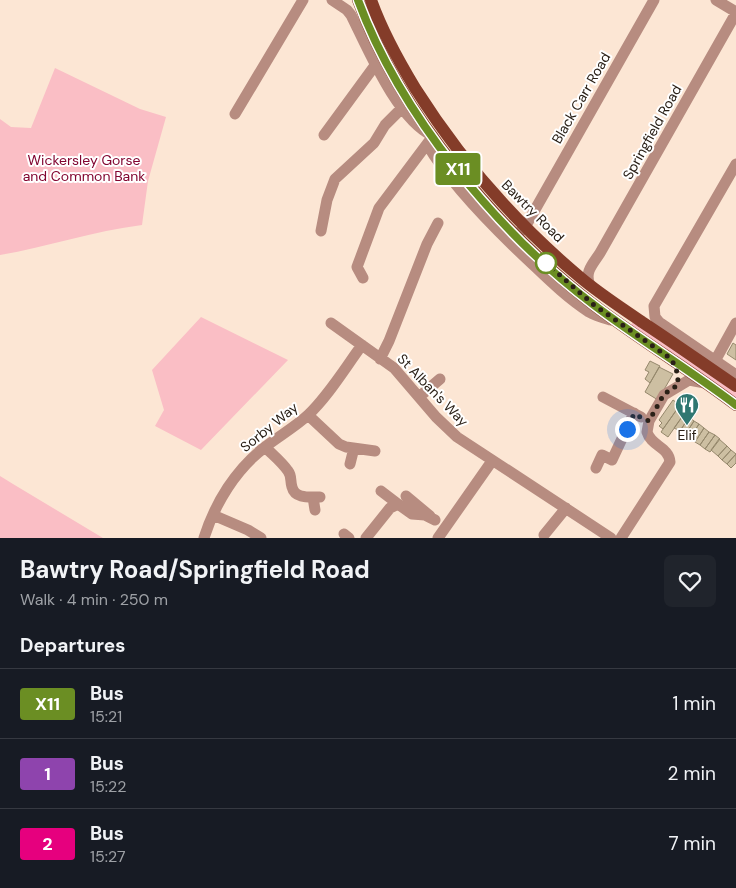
<!DOCTYPE html>
<meta charset="utf-8">
<style>
body{margin:0;font-family:"DM Sans",sans-serif;background:#20242c;color:#f1f3f6;height:100vh;display:flex;flex-direction:column;font-size:19px;white-space:nowrap}
*{box-sizing:border-box;margin:0}
p{font-size:16px;color:#9ea1a6}
.icon{flex:none;width:28px;height:28px;fill:none;stroke:currentColor;stroke-width:2;stroke-linecap:round;stroke-linejoin:round}
.map{position:relative;height:538px;overflow:hidden}
.details{display:flex;flex-direction:column;background:#171b24;flex:1}
.details>*{flex:none}
.badge{padding:0 10px;border-radius:4px;font-size:18px;line-height:32px}
.you{position:absolute;width:25px;height:25px;margin:-12px;border:4px solid #fff;border-radius:50%;background:#1a73e8;box-shadow:0 0 0 8px #1a73e833}
.map>.badge{position:absolute;translate:-50% -50%;box-shadow:0 0 0 2px #fff}
h2{padding:0 20px;font-size:19px;line-height:45px}
.round{display:grid;place-items:center;flex:none;width:52px;height:52px;border-radius:8px;background:#20242c}
.overview{display:flex;align-items:center;justify-content:space-between;height:85px;padding:0 20px}
h1{font-size:24px;font-weight:700;line-height:38px}
ul{padding:0;list-style:none}
li{display:flex;align-items:center;gap:15px;height:70px;padding:0 20px;border-top:1px solid #363941}
li div{flex:1}
li b{display:block;font-size:19px}
li em{font-style:normal}
li .badge{min-width:55px;font-weight:700;text-align:center}
.map>svg:first-child{display:block}
.green{fill:#fabec5}
.building{fill:#cdbfa2;stroke:#95886c}
.lines{fill:none;stroke-linecap:round;stroke-linejoin:round}
.minor{stroke:#b78c80;stroke-width:11}
.major{stroke:#843c29;stroke-width:12}
.line-casing{stroke:#fff;stroke-width:11}
.line{stroke:#6b8e23;stroke-width:8}
.walk{stroke:#2a2017;stroke-width:5;stroke-dasharray:0 9}
.stop-dot{fill:#fff;stroke:#6b8e23;stroke-width:2.5}
.labels{text-anchor:middle;dominant-baseline:central;stroke-width:4;stroke-linejoin:round;paint-order:stroke}
.street-label{font-size:14px;fill:#2a2017;stroke:#fff}
.park-label{font-size:14px;fill:#810530;stroke:#fff}
.poi-label{font-size:14px;fill:#2a2017;stroke:#fff}
</style>
<div class="map">
<svg width="736" height="538" viewBox="0 0 736 538">
<rect width="100%" height="100%" fill="#fce6d4"/>
<!-- green -->
<path class="green" d="M55,68L140,109L166,117L148,181L142,225C94,231 47,247 0,255V119L11,127L31,128Z
M201,317L288,360L201,450L155,426L164,410L152,370Z
M634,320L736,390V398L631,325Z
M0,476L13,484L103,538H0Z"/>
<!-- building -->
<path class="building" d="M733,343L736,345V360L727,354Z
M650,361L660,366L650,383L645,379L649,372L645,370Z
M659,367L673,374L658,400L645,392Z
M673,400L680,405L663,429L659,426L662,423L659,420Z
M680,405L687,410L668,437L661,432Z
M684,414L689,417L680,431L674,428Z
M689,417L694,421L685,435L680,431Z
M694,421L699,424L690,438L685,435Z
M699,424L704,428L695,442L690,438Z
M704,428L709,432L700,445L695,442Z
M709,432L715,435L705,449L700,445Z
M715,435L720,439L710,452L705,449Z
M719,439L727,446L718,456L711,450Z
M727,446L731,450L722,460L718,456Z
M731,450L736,454L727,464L722,460Z
M736,454V463L731,468L727,464Z"/>
<g class="lines">
<!-- minor -->
<path class="minor" d="M332,0L347,10L351,15C369,51 397,119 433,136L379,208L357,267L363,278
M716,0L736,12
M235,114L303,0
M324,135L376,64
M427,144C450,184 494,228 528,260C547,278 567,298 589,312C596,316 604,318 611,320
M736,164L654,306L655,317L659,322L736,375
M321,231L327,200L335,179L374,143L385,125L402,108
M520,232L528,222L654,0
M590,285C584,272 593,264 600,253L736,13
M331,323L394,368L436,417L457,437L611,538
M380,359L389,341L427,244L438,223
M715,361L736,323
M419,397L440,379
M603,397L641,417
M308,415L339,444L346,447L375,451
M265,447C273,455 282,462 288,471C292,476 290,481 292,487C295,499 309,497 320,497
M350,464L354,448
M596,468L602,455L612,460L634,413
M381,491L398,504
M406,496L430,516
M313,497L315,510
M213,515L248,530L261,538
M344,534L349,538
M544,535L566,508
M204,538C215,503 236,469 265,447C279,436 295,427 308,415C329,395 345,368 362,345
M366,538L390,508L398,504L412,514L425,515L435,520
M438,538L492,461
M621,538L670,462C669,447 651,446 647,432L649,421L664,395L689,380L705,383"/>
<!-- major -->
<path class="major" d="M358,0C400,114 498,231 594,305C640,340 690,370 736,405
M371,0C382,31 398,60 415,88C460,159 516,224 581,278C600,294 622,308 642,322C674,343 705,365 736,386"/>
</g>
<g class="lines">
<!-- line casing -->
<g class="line-casing">
<path id="line" d="M358,0C400,114 497,232 594,305C640,340 690,370 736,405"/>
</g>
<!-- line -->
<use href="#line" class="line"/>
<!-- walk -->
<path class="walk" d="M546,263L594,305L670,358C677,368 678,374 678,385L664,394L649,421L634,414L627,429"/>
</g>
<!-- icons -->
<defs>
<g id="restaurant-pin" transform="scale(1.25)"><path d="M0 17L-7.5 6A9.5 9.5 0 1 1 7.5 6Z" fill="#2f7771" stroke="#fff"/><path d="M-5-6h1v4h1v-4h1v4h1v-4h1v5L-1.5 .5V6h-2V.5L-5-1ZM5-6V6H3V1.5H1.5Q1.5-4 5-6Z" fill="#fff"/></g>
</defs>
<g fill-rule="evenodd">
<use href="#restaurant-pin" x="687" y="405"/>
</g>
<!-- markers -->
<circle class="stop-dot" cx="546" cy="263" r="10"/>
<g class="labels">
<!-- street labels -->
<g class="street-label">
<text transform="translate(581 98) rotate(-60)">Black Carr Road</text>
<text transform="translate(652 132) rotate(-61)">Springfield Road</text>
<text transform="translate(533 211) rotate(45)">Bawtry Road</text>
<text transform="translate(433 390) rotate(46)">St Alban's Way</text>
<text transform="translate(269 427) rotate(-39)">Sorby Way</text>
</g>
<!-- park labels -->
<g class="park-label">
<text x="84" y="160">Wickersley Gorse<tspan x="84" dy="16">and Common Bank</tspan></text>
</g>
<!-- poi labels -->
<g class="poi-label">
<text x="687" y="435">Elif</text>
</g>
</g>
</svg>
<div class="you" style="left:627px;top:429px"></div>
<b class="badge" style="left:458px;top:169px;background:#6b8e23;color:#fff">X11</b>
</div>
<section class="details">
<div class="overview"><div><h1>Bawtry Road/Springfield Road</h1><p>Walk · 4 min · 250 m</p></div><a class="round"><svg class="icon" aria-label="heart" viewBox="0 0 24 24"><path d="M12 20l-8-8c-3-5 5-10 8-4 3-6 11-1 8 4z"/></svg></a></div>
<h2>Departures</h2>
<ul>
<li><span class="badge" style="background:#6b8e23;color:#fff">X11</span><div><b>Bus</b><p>15:21</p></div><em>1 min</em></li>
<li><span class="badge" style="background:#8e44ad;color:#fff">1</span><div><b>Bus</b><p>15:22</p></div><em>2 min</em></li>
<li><span class="badge" style="background:#e6007e;color:#fff">2</span><div><b>Bus</b><p>15:27</p></div><em>7 min</em></li>
</ul>
</section>
